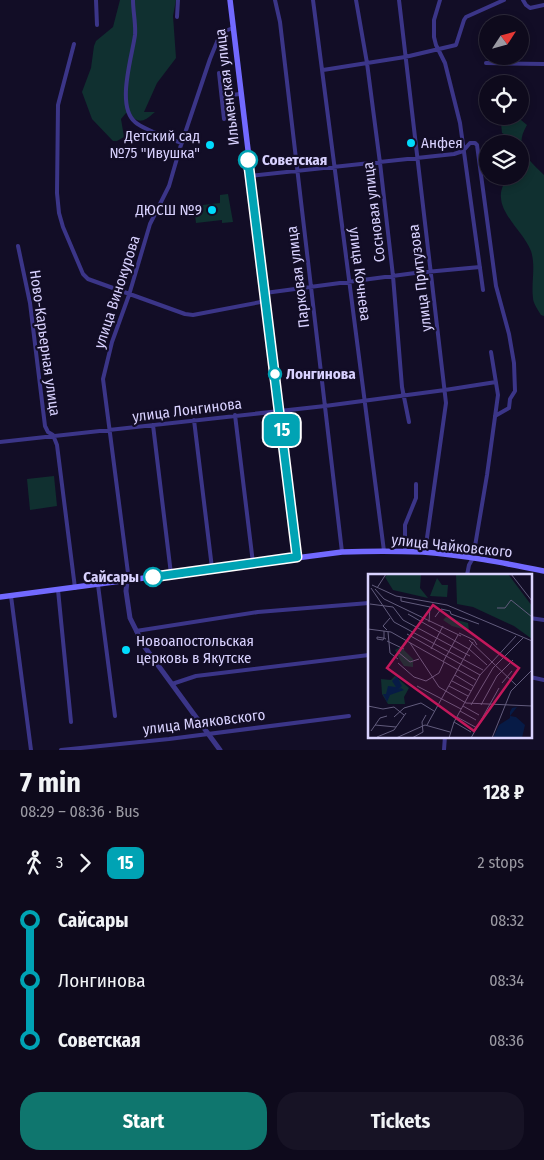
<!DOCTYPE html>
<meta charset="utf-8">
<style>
body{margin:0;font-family:"Fira Sans Condensed",sans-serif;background:#171325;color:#f1f3f6;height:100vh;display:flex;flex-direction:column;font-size:19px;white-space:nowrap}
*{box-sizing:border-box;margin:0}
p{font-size:16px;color:#9b9aa3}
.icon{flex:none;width:28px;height:28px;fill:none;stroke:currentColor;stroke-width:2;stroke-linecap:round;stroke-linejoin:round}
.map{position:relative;height:750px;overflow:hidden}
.sheet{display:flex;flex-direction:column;background:#0e0a1c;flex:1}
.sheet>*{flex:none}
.badge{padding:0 10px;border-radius:8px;font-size:18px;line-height:32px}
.needle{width:32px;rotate:54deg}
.fabs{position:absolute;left:479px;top:15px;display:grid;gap:10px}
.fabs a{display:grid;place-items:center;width:50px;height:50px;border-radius:50%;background:#0e0a1c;box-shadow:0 2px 8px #0003,0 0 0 1px #2e2b3b;font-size:25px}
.map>.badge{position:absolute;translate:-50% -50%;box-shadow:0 0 0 2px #fff}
.legs{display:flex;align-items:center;gap:8px;height:55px;padding:0 20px;font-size:16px}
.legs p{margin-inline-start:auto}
.overview{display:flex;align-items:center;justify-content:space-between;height:85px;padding:0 20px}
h1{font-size:28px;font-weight:700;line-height:38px}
.action{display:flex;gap:10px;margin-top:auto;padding:10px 20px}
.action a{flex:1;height:58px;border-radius:20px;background:#0f766e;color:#fff;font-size:20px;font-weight:700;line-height:58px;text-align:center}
.action a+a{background:#171325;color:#f1f3f6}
ul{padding:0 20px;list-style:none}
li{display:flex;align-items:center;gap:18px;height:60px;font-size:19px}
li i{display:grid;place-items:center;width:8px;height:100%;margin:0 6px;background:currentColor}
li i::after{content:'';width:12px;height:12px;margin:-6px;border:4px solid;border-radius:50%;background:#0e0a1c}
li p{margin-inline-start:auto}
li:first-child i{background:linear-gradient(#0000 50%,currentColor 0)}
li:last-child i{background:linear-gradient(currentColor 50%,#0000 0)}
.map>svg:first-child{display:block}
.green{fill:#103030}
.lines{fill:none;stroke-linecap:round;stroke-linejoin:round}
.minor{stroke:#3b3588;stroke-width:4}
.tertiary{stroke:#3b3588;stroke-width:5}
.secondary{stroke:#7269ff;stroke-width:5.5}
.line-1-casing{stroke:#fff;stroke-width:11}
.line-1{stroke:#00a3b4;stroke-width:8}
.poi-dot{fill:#00dbfd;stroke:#120d26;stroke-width:2}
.stop-1-dot{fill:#fff;stroke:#00a3b4;stroke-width:2.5}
.labels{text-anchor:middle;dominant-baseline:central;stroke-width:4.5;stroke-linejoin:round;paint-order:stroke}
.street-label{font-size:15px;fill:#d9d2ff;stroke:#120d26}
.poi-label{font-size:15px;fill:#d9d2ff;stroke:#120d26;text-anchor:end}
.stop-label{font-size:15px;font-weight:bold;fill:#d9d2ff;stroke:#120d26;text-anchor:start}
.inset-road{fill:none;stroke:#625c7d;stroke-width:1}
.view{fill:#c2185b;fill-opacity:0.15;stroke:#c2185b;stroke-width:2.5}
.inset-edge{fill:none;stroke:#d9d2ff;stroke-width:2.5}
</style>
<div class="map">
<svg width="544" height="750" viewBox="0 0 544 750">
<rect width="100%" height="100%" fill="#120d26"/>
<!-- green -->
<path class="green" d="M120,0H176L173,16L176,58L157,83L144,112H155C141,124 140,123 126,113L121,119L124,137L117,141H113L92,119L82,92L91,68L94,46L96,41L113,27Z
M511,120H521L527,125C513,148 528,159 544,175V316L541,315C538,310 533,303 533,298C531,282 536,267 531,251C524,233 502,216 501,198C500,190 504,183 508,176H520V144H514L513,139L502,133L501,123Z
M228,194L233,222L222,223V220L196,223L194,206L220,203V195Z
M54,476L57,506L30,510L27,479Z"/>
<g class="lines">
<!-- minor -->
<path class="minor" d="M96,0L97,25
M133,0C133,12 136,24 135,35C132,57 116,106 135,122C144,130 169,138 181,143
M275,0L280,22L342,552
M313,0L384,551
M356,0L367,63L380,163L393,276L402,387L409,422
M399,0L446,403L425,552
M440,0L434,20V37L436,45L445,63L460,123L483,290
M523,0L526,5L530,8L544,5
M177,17L178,0
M74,44L58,105L57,193L59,213L63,227L83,274L88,279L185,314L193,315L266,301
M486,63L544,64
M323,70L405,57L456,45L464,20L466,17L504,0
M219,73L224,119
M222,96L240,94
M250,176L454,154L463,151L470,143H475L477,145L496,286L509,334L514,363L515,391L510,399L509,408L495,416
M18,246L30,303L45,426L48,432L53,435L57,445L75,588
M265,293L415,273L480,267
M235,415L253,563
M194,420L212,568
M153,425L171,574
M0,442L325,406L445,390L496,382
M405,551V525L416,498V484
M467,575L469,565L473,558L487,475L498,395L491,352
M127,581L128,573L103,379L112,342L129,295L150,224L169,186L180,148L210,59L219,37L225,31L233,28
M98,585L115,716
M58,590L71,722
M11,596L31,750
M530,618L544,620
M136,631L258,612L369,603
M530,677L544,680
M172,684L196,676L369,655
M61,750L169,739L349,716
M444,750L445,736"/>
<!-- tertiary -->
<path class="tertiary" d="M127,581L126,591L130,618L144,646L220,750"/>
<!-- secondary -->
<path class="secondary" d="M230,0L297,557
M0,597L342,552C369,551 396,551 423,552C464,555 504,563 544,571"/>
</g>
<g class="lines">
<!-- line-1 casing -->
<g class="line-1-casing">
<path id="line-1" d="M153,577L297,557L248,160"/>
</g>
<!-- line-1 -->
<use href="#line-1" class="line-1"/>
</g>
<!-- markers -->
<g class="poi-dot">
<circle cx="411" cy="143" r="5"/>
<circle cx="210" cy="145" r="5"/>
<circle cx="212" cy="210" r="5"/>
<circle cx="126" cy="650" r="5"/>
</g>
<g class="stop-1-dot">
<circle cx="248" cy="160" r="9"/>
<circle cx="275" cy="374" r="6"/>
<circle cx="153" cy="577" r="9"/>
</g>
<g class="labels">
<!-- street labels -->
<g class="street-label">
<text transform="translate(227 87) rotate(-97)">Ильменская улица</text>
<text transform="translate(374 212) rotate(-97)">Сосновая улица</text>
<text transform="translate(360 274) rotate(83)">улица Кочнева</text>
<text transform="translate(298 277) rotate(-97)">Парковая улица</text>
<text transform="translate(420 278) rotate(-97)">улица Притузова</text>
<text transform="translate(117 292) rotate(-72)">улица Винокурова</text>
<text transform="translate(45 343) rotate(82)">Ново-Карьерная улица</text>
<text transform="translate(187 410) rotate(-7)">улица Лонгинова</text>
<text transform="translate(452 546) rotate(6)">улица Чайковского</text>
<text transform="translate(204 722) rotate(-7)">улица Маяковского</text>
</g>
<!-- poi labels -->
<g class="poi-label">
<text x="200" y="136">Детский сад<tspan x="200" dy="17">№75 "Ивушка"</tspan></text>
<text x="421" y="143" text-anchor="start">Анфея</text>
<text x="202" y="210">ДЮСШ №9</text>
<text x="136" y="641" text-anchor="start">Новоапостольская<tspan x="136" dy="17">церковь в Якутске</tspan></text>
</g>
<!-- stop labels -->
<g class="stop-label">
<text x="262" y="160">Советская</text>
<text x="286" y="374">Лонгинова</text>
<text x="139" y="577" text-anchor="end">Сайсары</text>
</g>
</g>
<!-- overview -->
<g transform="translate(368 574)">
<rect width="164" height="164" fill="#120d26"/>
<path d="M20,0L53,1L52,14L60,24L25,16L17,3ZM88,0H140L164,32V65L146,52L105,33L89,30ZM69,4L74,11H80L79,23L62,22ZM78,43L100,49L101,57L84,52L75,46ZM33,73L45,85V93L36,92L32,86L27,76ZM27,102L41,114L36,123L37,130H20L14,120L13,105L23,106Z" fill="#103030"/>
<path d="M29,102L34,112L30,116L33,114L36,116L22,121L19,128L15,120H18L20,112L28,113L24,107ZM149,133L142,142L148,143L157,151L154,164H125L131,151L142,144V138L144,134Z" fill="#071b46"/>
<path class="inset-road" d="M143,0L164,27M4,11L28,22L79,31L164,67M3,14L26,48L115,96M9,14L18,0M7,15L16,25L93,62M33,23V27L62,33L61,48M2,30L25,33L35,46L102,82M129,34H137L143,26L164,43M82,37L83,40L111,50M40,40L101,75L119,91M67,43L73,35L82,37M0,55L23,58L108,106M19,56L15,52L22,44M16,57V64L15,66L9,65V63L15,64H16L18,65M20,58L22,79L30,85M91,59L106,66L109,71M39,60L112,101M101,66L148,111M19,67L36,75M42,69L71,113L98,129L164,132M63,75L75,52M30,78L42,88L51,85M75,88L90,61M30,89L46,103L58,107L71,99L76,88M87,101L105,112M84,107L103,117M134,109L144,97M49,112L93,135M81,112L100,122M103,131L125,94L155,64M113,131L129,102L145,86M0,132L15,135L26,133L36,141M95,132L111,141M92,137L108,146M26,143L36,134L53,129L66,137M89,143L109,154M86,148L103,158M7,151L28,153M59,151L105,68M3,157L12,144L19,142M9,163L26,156L38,139M28,164L57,151L82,158M44,164L55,158L54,148L58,141M81,164L86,148L112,101L148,62M103,164L131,114M124,164L143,117L164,96"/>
<path class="view" d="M65,31L151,94L106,157L19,94Z"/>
<rect width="164" height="164" class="inset-edge"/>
</g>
</svg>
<div class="fabs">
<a><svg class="needle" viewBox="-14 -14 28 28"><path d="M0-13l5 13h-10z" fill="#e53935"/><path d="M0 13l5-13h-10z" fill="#9b9aa3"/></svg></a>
<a><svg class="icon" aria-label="locate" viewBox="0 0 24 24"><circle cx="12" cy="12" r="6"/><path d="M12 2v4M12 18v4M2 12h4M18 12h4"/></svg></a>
<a><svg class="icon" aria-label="layers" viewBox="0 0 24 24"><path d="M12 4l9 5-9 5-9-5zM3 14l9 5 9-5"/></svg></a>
</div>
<b class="badge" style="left:282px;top:430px;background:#00a3b4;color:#fff">15</b>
</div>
<section class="sheet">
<div class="overview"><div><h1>7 min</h1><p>08:29 – 08:36 · Bus</p></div><b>128 ₽</b></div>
<div class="legs"><svg class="icon" aria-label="walk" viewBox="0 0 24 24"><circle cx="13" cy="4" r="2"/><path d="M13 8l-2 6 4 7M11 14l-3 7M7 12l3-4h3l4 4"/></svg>3<svg class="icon" aria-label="forward" viewBox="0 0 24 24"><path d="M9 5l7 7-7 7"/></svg><b class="badge" style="background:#00a3b4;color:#fff">15</b><p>2 stops</p></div>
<ul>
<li><i style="color:#00a3b4"></i><b>Сайсары</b><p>08:32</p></li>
<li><i style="color:#00a3b4"></i><span>Лонгинова</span><p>08:34</p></li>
<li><i style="color:#00a3b4"></i><b>Советская</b><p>08:36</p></li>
</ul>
<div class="action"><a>Start</a><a>Tickets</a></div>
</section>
